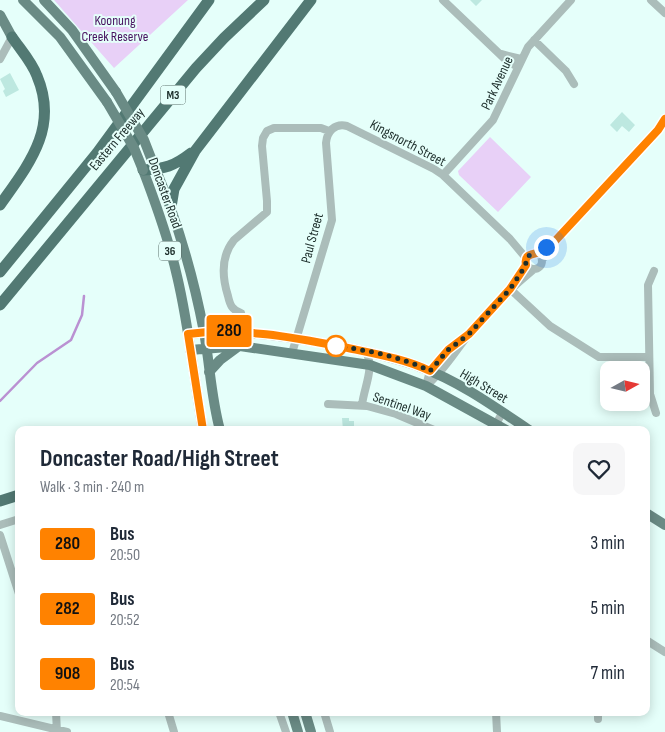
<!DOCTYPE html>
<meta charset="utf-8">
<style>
body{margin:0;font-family:"Sofia Sans Condensed",sans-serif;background:#f6f6f7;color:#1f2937;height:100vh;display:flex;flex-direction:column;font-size:19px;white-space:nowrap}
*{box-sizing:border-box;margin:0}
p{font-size:16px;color:#747a83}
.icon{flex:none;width:28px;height:28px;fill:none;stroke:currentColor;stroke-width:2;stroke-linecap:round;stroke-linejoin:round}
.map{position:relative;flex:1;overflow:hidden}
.sheet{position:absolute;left:15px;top:426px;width:635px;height:290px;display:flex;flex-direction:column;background:#fff;border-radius:10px;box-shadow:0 2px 12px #0003}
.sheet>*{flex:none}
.badge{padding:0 10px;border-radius:4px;font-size:18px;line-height:32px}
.needle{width:32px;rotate:82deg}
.fabs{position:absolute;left:600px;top:361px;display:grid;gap:10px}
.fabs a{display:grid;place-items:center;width:50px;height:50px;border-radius:10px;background:#fff;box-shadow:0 2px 12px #0003;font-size:25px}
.you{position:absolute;width:25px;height:25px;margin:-12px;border:4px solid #fff;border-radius:50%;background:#1a73e8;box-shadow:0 0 0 8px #1a73e833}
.map>.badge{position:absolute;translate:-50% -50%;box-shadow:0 0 0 2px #fff}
.round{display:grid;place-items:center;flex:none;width:52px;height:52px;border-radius:10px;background:#f6f6f7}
.headline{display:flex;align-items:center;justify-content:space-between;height:85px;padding:0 25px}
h1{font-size:24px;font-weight:700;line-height:38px}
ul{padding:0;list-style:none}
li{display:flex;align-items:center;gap:15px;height:65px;padding:0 25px}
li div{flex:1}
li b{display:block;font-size:19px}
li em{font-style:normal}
li .badge{min-width:55px;font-weight:700;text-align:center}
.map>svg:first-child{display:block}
.green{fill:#e8d0f7}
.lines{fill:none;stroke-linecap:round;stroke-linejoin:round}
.stream{stroke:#ba91d2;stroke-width:2.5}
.building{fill:#bde8e0}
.minor{stroke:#abbdba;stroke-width:8}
.major{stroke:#6a8b85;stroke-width:10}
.highway{stroke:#527973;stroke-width:11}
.major-bridge{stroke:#6a8b85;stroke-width:10}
.line-casing{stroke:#fff;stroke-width:11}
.line{stroke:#ff8200;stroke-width:8}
.walk{stroke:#1d2e2b;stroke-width:5;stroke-dasharray:0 9}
.stop-dot{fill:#fff;stroke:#ff8200;stroke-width:2.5}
.labels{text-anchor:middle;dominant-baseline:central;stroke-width:4;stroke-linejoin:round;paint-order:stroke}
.shield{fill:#e5fffa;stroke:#596d69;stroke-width:1}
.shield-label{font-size:12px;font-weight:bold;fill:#1d2e2b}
.park-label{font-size:14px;fill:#481260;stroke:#e5fffa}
.street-label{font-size:14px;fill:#1d2e2b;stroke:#e5fffa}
</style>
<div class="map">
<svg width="665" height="732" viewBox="0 0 665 732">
<rect width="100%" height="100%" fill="#e5fffa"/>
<!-- green -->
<path class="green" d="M54,0H188L114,68Z
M490,137L531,177L498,212L459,175L458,171Z"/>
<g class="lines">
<!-- stream -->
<path class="stream" d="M0,401L37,363L71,340L82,315L84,296"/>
</g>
<!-- building -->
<path class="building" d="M470,0H482L476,6Z
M10,73L19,90L6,97L3,91L5,89L0,79Z
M622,112L635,125L629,132L622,126L617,132L610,125Z
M342,418H349V421H354V428H351V430H343Z"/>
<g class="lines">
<!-- minor -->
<path class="minor" d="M443,0L507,61L518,67
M651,0L665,13
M534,40L566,71L574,84
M501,54L521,59
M0,59L12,37
M443,175L493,120L528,47L571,0
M526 261a8 8 0 1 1 16 0a8 8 0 1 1-16 0Z
M542,260L555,241L658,130L665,119
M654,271L648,285L650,394L656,413
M510,289L550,326L599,357H649
M241,313C232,310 230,305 228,296C222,277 221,256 234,240L267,212V201L262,146L263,138L267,131L274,128H321L329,131
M292,353L332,220L326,143C327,131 335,123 347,126L434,169L443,175L510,239L526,258
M426,386C445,370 455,351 470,333C489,310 510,289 533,270
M426,386L430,371L448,350L462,339
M328,404L367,406L396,414L434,430
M362,405C364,387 375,368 366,352
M493,430L502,413
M0,525L19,519
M0,535L19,594
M646,640L665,652
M56,712L57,732
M168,712L174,732
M279,712L286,732
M324,712L330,732
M496,712L497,732
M598,712V719
M0,716L67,732"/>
<!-- major -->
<path class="major" d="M23,0L60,37L107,102
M44,0L72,30L116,92
M0,15L12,37
M153,163C176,217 193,274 204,332C210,365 211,397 220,430
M143,170C156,204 169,240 177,276C189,326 194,379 203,430
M188,334C239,328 289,337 339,346C366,352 394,357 420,367C459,381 495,407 529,430
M190,350L240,346L370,365L426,386L506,430
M209,372L220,360L239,346
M646,513L665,525
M292,712L298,732
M305,712L311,732"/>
<!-- highway -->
<path class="highway" d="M143,170C165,169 174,166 191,153
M0,205C29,164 59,128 37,76C32,62 20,49 12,37
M171,207L174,189L195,151L311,0
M0,272L97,153L209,0
M0,305L196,68L224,38L264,0
M0,501L19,495"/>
<!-- major-bridge -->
<path class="major-bridge" d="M116,92L144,140L151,158
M107,102L134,148L143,170"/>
</g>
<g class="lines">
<!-- line casing -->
<g class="line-casing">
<path id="line" d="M203,430L188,334C242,327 296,338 348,348C376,354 405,359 430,371L448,350L469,334L510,289L526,265C524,255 530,255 537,253C543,250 550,244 555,241L658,130L665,119"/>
</g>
<!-- line -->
<use href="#line" class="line"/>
<!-- walk -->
<path class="walk" d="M336,346C367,350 402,357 430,371L448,350L469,334L510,289L526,265C524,253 537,253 546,247"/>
</g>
<!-- markers -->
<circle class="stop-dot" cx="336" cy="346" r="10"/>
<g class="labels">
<!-- shield labels -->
<g class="shield">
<rect x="160.5" y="85.5" width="25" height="19" rx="4"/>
<rect x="159" y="241.5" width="22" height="19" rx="4"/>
</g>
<g class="shield-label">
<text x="173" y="95">M3</text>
<text x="170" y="251">36</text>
</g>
<!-- park labels -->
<g class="park-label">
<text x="115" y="20">Koonung<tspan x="115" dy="16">Creek Reserve</tspan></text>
</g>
<!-- street labels -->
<g class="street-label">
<text transform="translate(497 83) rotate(-65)">Park Avenue</text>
<text transform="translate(117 139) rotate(-50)">Eastern Freeway</text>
<text transform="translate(408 143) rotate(28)">Kingsnorth Street</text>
<text transform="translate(165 193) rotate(70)">Doncaster Road</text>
<text transform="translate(312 238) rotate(-75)">Paul Street</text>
<text transform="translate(484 386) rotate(31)">High Street</text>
<text transform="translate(402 406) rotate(19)">Sentinel Way</text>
</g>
</g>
</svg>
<div class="fabs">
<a><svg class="needle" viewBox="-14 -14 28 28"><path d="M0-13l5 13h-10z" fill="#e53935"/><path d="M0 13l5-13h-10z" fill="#747a83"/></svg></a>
</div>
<div class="you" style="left:546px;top:247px"></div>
<b class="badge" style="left:229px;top:331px;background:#ff8200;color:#111">280</b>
<section class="sheet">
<div class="headline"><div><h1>Doncaster Road/High Street</h1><p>Walk · 3 min · 240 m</p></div><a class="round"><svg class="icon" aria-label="heart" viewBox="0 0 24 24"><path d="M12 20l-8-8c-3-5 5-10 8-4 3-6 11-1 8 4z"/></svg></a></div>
<ul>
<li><span class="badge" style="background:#ff8200;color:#111">280</span><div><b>Bus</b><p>20:50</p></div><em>3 min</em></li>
<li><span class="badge" style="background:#ff8200;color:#111">282</span><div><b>Bus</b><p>20:52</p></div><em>5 min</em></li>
<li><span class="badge" style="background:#ff8200;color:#111">908</span><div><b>Bus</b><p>20:54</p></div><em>7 min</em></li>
</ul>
</section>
</div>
